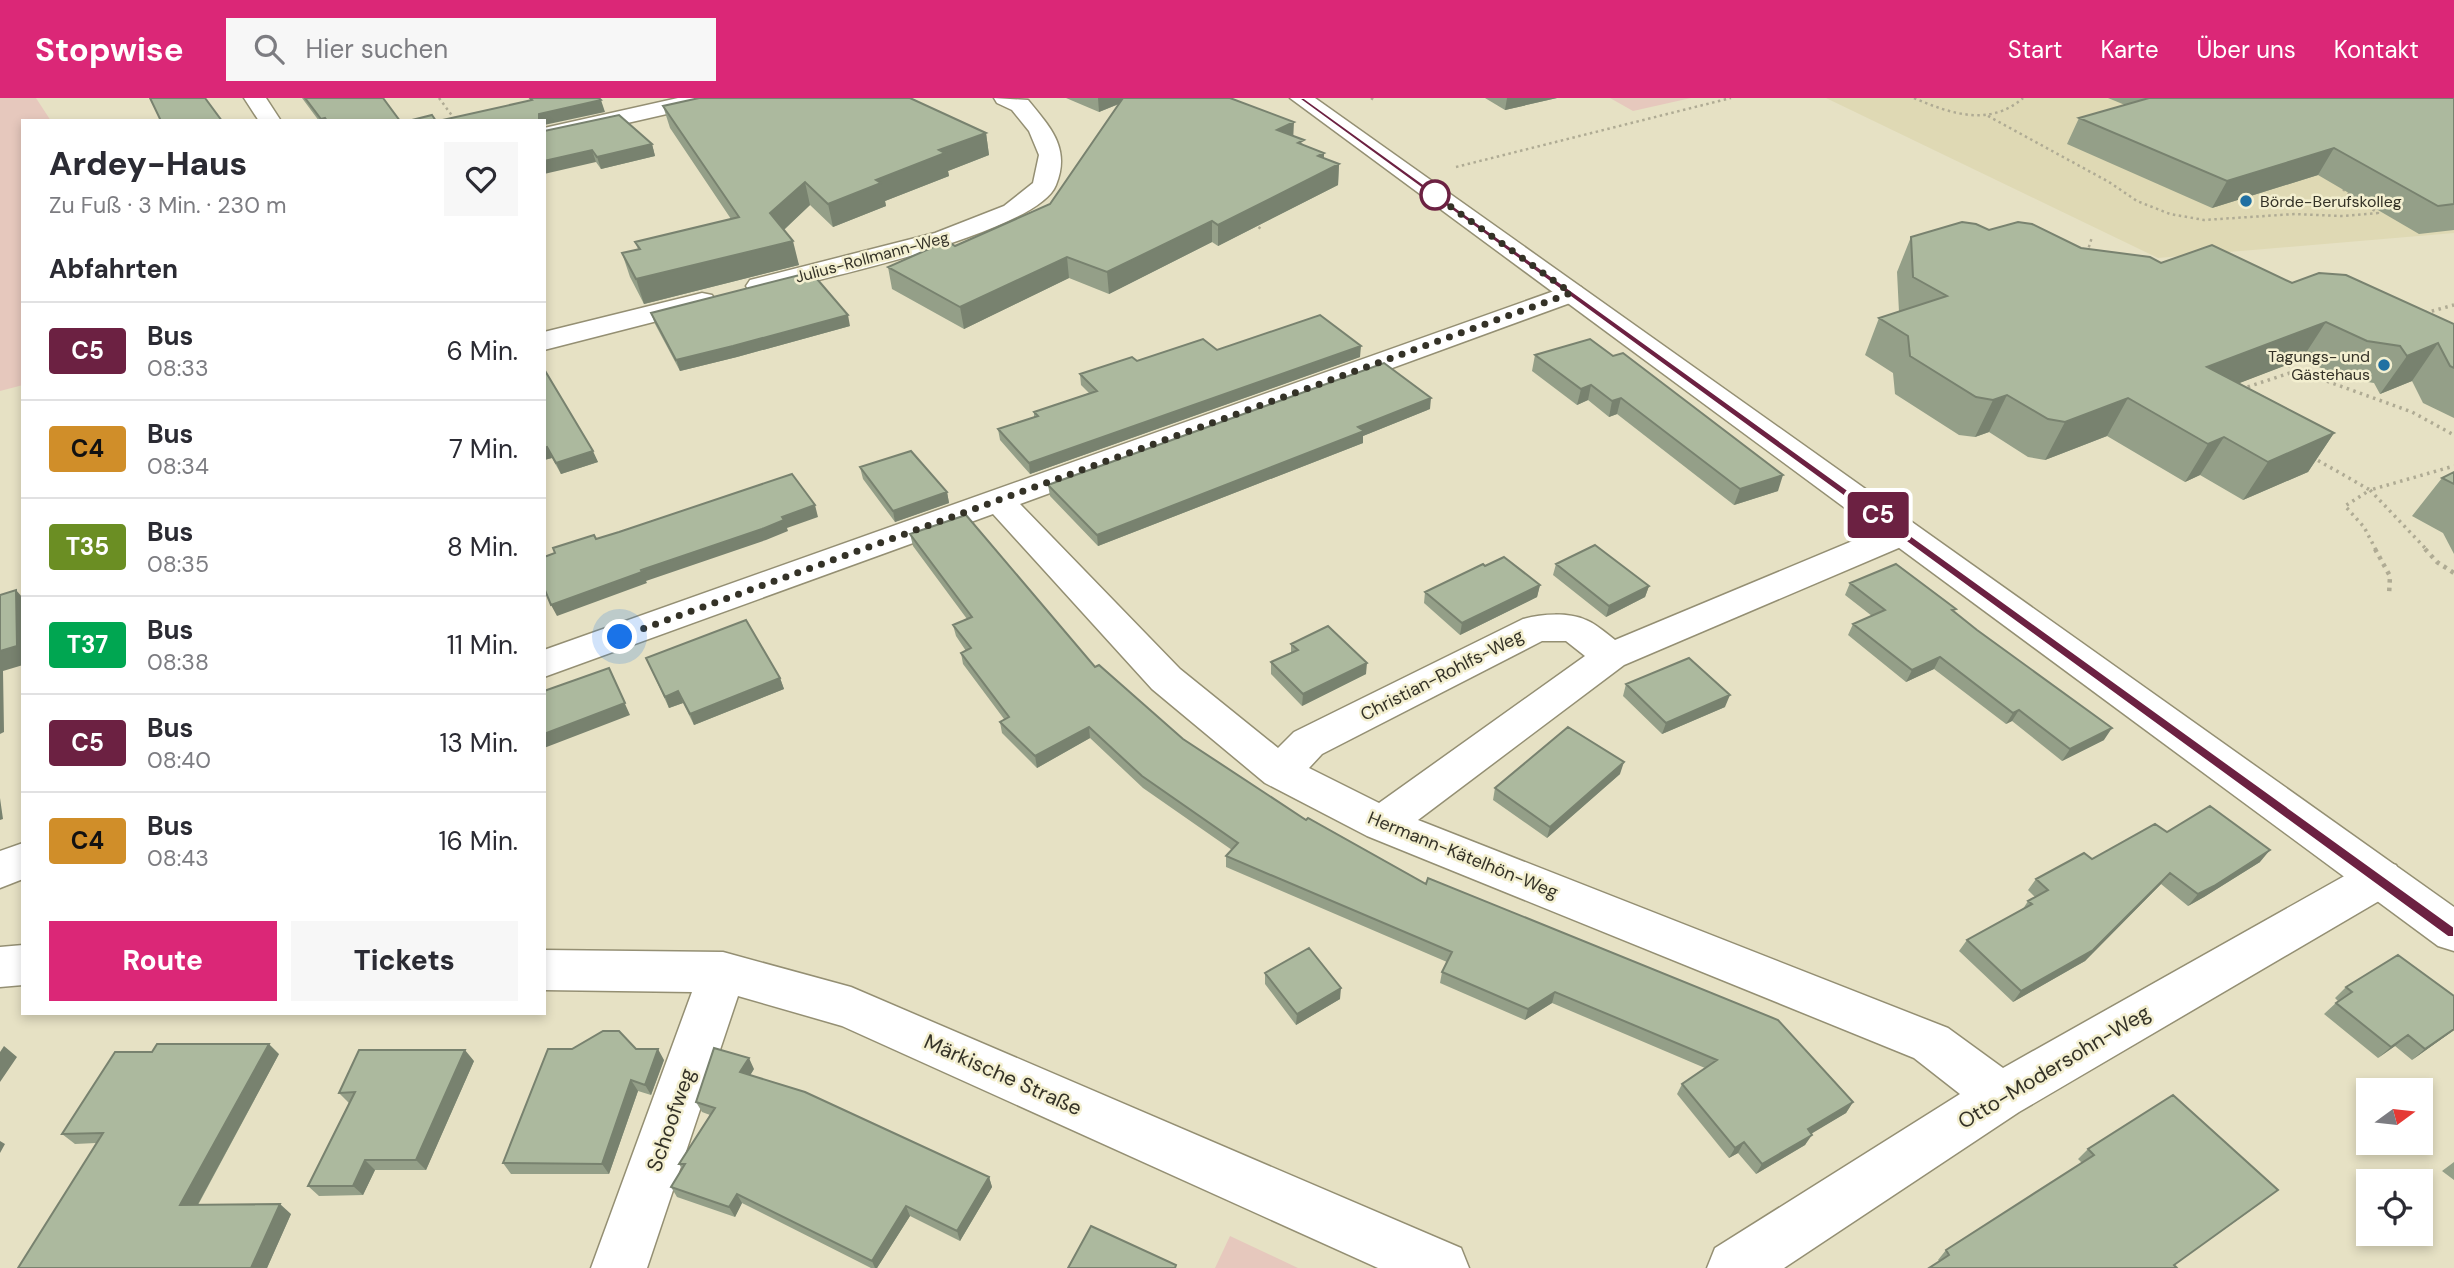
<!DOCTYPE html>
<html lang="de">
<meta charset="utf-8">
<style>
body{margin:0;font-family:"DM Sans",sans-serif;background:#f7f7f7;color:#2b2b33;height:100vh;display:flex;flex-direction:column;font-size:26px;white-space:nowrap}
*{box-sizing:border-box;margin:0}
p{font-size:23px;color:#7c7c81}
.icon{flex:none;width:38px;height:38px;fill:none;stroke:currentColor;stroke-width:2;stroke-linecap:round;stroke-linejoin:round}
.map{position:relative;flex:1;overflow:hidden}
.sheet{position:absolute;left:21px;top:21px;width:525px;height:896px;display:flex;flex-direction:column;background:#fff;border-radius:0px;box-shadow:0 4px 10px #0003}
.sheet>*{flex:none}
.badge{padding:0 14px;border-radius:5px;font-size:24px;line-height:46px}
.needle{width:46px;rotate:75deg}
.fabs{position:absolute;left:2356px;top:980px;display:grid;gap:14px}
.fabs a{display:grid;place-items:center;width:77px;height:77px;border-radius:0px;background:#fff;box-shadow:0 4px 10px #0003;font-size:35px}
.you{position:absolute;width:35px;height:35px;margin:-18px;border:5px solid #fff;border-radius:50%;background:#1a73e8;box-shadow:0 0 0 10px #1a73e833}
.map>.badge{position:absolute;translate:-50% -50%;box-shadow:0 0 0 4px #fff}
h2{padding:0 28px;font-size:26px;line-height:63px}
.round{display:grid;place-items:center;flex:none;width:74px;height:74px;border-radius:0px;background:#f7f7f7}
.head{display:flex;align-items:center;justify-content:space-between;height:119px;padding:0 28px}
h1{font-size:33px;font-weight:800;line-height:52px}
.primary-button{display:flex;gap:14px;margin-top:auto;padding:14px 28px}
.primary-button a{flex:1;height:80px;border-radius:0px;background:#db2777;color:#fff;font-size:28px;font-weight:800;line-height:80px;text-align:center}
.primary-button a+a{background:#f7f7f7;color:#2b2b33}
ul{padding:0;list-style:none}
li{display:flex;align-items:center;gap:21px;height:98px;padding:0 28px;border-top:2px solid #e1e1e2}
li div{flex:1}
li b{display:block;font-size:26px}
li em{font-style:normal}
li .badge{min-width:77px;font-weight:700;text-align:center}
header{display:flex;align-items:center;gap:42px;box-sizing:border-box;height:98px;padding:0 35px;background:#db2777;color:#fff}
header strong{font-size:33px}
nav{display:flex;gap:38px;margin-inline-start:auto;font-size:24px}
.search{width:490px;height:63px;background:#f7f7f7;display:flex;align-items:center;gap:18px;box-sizing:border-box;padding:0 24px;border-radius:0px;color:#7c7c81;font-size:26px}
.map>svg:first-child{display:block}
.built{fill:#dfd9b4}
.green{fill:#e6c8bd}
.lines{fill:none;stroke-linecap:round;stroke-linejoin:round}
.street-casing{stroke:#948f73;stroke-width:3}
.secondary-casing{stroke:#948f73;stroke-width:3}
.path-far2{stroke:#afab94;stroke-width:2.5;stroke-dasharray:2.5 3.5;stroke-linecap:butt}
.path-far1{stroke:#afab94;stroke-width:3.5;stroke-dasharray:2.5 4.5;stroke-linecap:butt}
.path{stroke:#afab94;stroke-width:4.5;stroke-dasharray:3.5 5;stroke-linecap:butt}
.street{fill:#fff;fill-rule:evenodd}
.secondary{fill:#fff;fill-rule:evenodd}
.wall{fill:#949f88}
.shaded-wall{fill:#78826f}
.building{fill:#acb99e;stroke:#78826f;stroke-width:2}
.line{fill:#6c2142;stroke:#fff;stroke-width:2}
.walk{stroke:#343227;stroke-width:7;stroke-dasharray:0 12.6}
.stop-dot{fill:#fff;stroke:#6c2142;stroke-width:3.5}
.poi-dot{fill:#2070a2;stroke:#f3efd0;stroke-width:2.5}
.labels{text-anchor:middle;dominant-baseline:central;stroke-width:5;stroke-linejoin:round;paint-order:stroke}
.far-poi-label{font-size:16px;fill:#343227;stroke:#f3efd0;text-anchor:start}
.far-street-label{font-size:16px;fill:#343227;stroke:#f3efd0}
.street-label{font-size:18px;fill:#343227;stroke:#f3efd0}
.near-street-label{font-size:21px;fill:#343227;stroke:#f3efd0}
</style>
<header>
<strong>Stopwise</strong>
<div class="search"><svg class="icon" aria-label="search" viewBox="0 0 24 24"><circle cx="10" cy="10" r="6"/><path d="M15 15l6 6"/></svg>Hier suchen</div>
<nav><a>Start</a><a>Karte</a><a>Über uns</a><a>Kontakt</a></nav>
</header>
<div class="map">
<svg width="2454" height="1170" viewBox="0 0 2454 1170">
<rect width="100%" height="100%" fill="#e6e1c4"/>
<!-- built -->
<path class="built" d="M1826,0H2454V135L2158,160Z"/>
<!-- green -->
<path class="green" d="M0,0H36L51,23H23V287L0,293Z
M1610,0H1691L1633,13Z
M1230,1138L1298,1170H1215Z"/>
<g class="lines">
<!-- street casing -->
<g class="street-casing">
<path id="street" d="M244,0H266L281,23H259Z
M678,0H718L715,5L544,44V30Z
M994,0L1028,2C1050,29 1071,50 1056,87C1038,135 813,183 760,196L750,194L746,188L750,182L935,135L1004,108L1033,85L1039,57L1029,33L1012,12L997,5Z
M1571,187L1581,189L1585,195L1581,201L1020,406L1180,571L1278,650L1294,634L1523,521C1541,516 1568,514 1586,522C1596,526 1606,535 1615,542L1891,427L1903,424L1915,427L1920,435L1915,443L1624,567L1418,722L1948,930L2003,970L2364,767L2380,762L2396,767L2402,780L2396,793L2019,1014L1784,1170H1707L1715,1150L1960,996L1914,960L1367,738L1265,685L1152,591L993,416L544,579V552ZM1542,543H1566L1585,558L1379,705L1309,670L1322,656Z
M702,195L712,197L716,203L712,209L544,252V234Z
M23,745V781L0,790V753Z
M23,847V887L0,889V849Z
M544,852L723,854L851,889L1461,1150L1469,1170H1378L842,928L738,898L647,1170H591L692,894L544,892Z"/>
</g>
<!-- secondary casing -->
<g class="secondary-casing">
<path id="secondary" d="M1290,0H1315L2454,809V853L2438,848Z"/>
</g>
<!-- path-far2 -->
<path class="path-far2" d="M439,0L456,23
M1371,0L1374,2
M1914,0C1951,16 1990,29 2023,0
M1988,18L2109,84L2137,103L2170,116L2204,122L2295,116L2343,118L2378,115L2341,90
M1456,69L1731,0
M1254,125L1262,132
M2087,155L2092,139"/>
<!-- path-far1 -->
<path class="path-far1" d="M2425,215L2454,207
M2282,264L2296,272L2412,314L2454,337
M2241,291L2296,273
M2312,359L2370,392L2454,368
M2376,452L2364,429L2345,408L2370,392L2427,452"/>
<!-- path -->
<path class="path" d="M2375,451L2390,478L2389,497
M2425,451L2437,464L2454,475"/>
<!-- street -->
<use href="#street" class="street"/>
<!-- secondary -->
<use href="#secondary" class="secondary"/>
</g>
<!-- wall -->
<path class="wall" d="M302,0H383L400,23H319Z
M1066,0H1230L1294,38L1304,47L1324,55V61L1339,66L1338,87L1218,148L1212,144L1109,196L1069,180L964,231L892,191L888,169L955,148L1050,106L1119,6L1099,14Z
M1485,0H1557L1505,12Z
M2108,0H2454V132L2419,136L2318,77L2212,110L2067,46L2079,20L2125,7Z
M663,8L986,35L989,57L948,73L949,78L885,103L886,108L833,129L810,107L784,132L799,167L644,206L630,179L622,155L638,151L635,144L731,121L670,30Z
M544,33L652,46L655,58L601,71L596,64Z
M1989,132L2161,165L2292,185L2454,226V320L2423,305L2412,283L2380,296L2374,285L2342,280L2302,261L2239,285L2334,335L2308,374L2243,402L2200,377L2185,384L2107,338L2045,362L2028,359L1989,334L1975,339L1959,337L1895,296L1893,275L1865,257L1879,220L1899,214L1897,174L1911,139Z
M651,215L850,228L737,259L680,273L655,226Z
M1590,241L1778,393L1734,407L1617,316L1609,319L1588,302L1577,307L1532,273L1535,257Z
M1217,252L1360,259L1030,376L1000,342L998,331L1034,319V314L1089,295L1081,287L1080,276L1137,263Z
M544,271L598,364L561,376L552,360L544,362Z
M1430,311L1363,338V345L1098,448L1050,398L1048,387Z
M860,369L947,394L949,405L895,424L863,381Z
M2454,374V456L2443,435L2412,418L2442,380Z
M910,436L1095,569L1183,641L1306,722L1426,786L1853,1004L1846,1015L1811,1035L1805,1047L1756,1076L1738,1055L1729,1060L1677,996L1682,986L1705,970L1552,905L1525,922L1440,885L1442,874L1447,864L1226,769V758L1232,752L1143,690L1090,640L1037,670L1002,635L1000,624L1004,621L963,566L961,555L966,553L956,538L953,527L967,521L913,448Z
M1556,466L1649,488L1645,499L1606,519L1553,477Z
M1850,485L1954,514L2104,642L2062,663L2012,623L2006,626L1934,571L1906,584L1848,537L1853,526L1872,518L1845,497Z
M1540,487L1537,499L1460,537L1424,505L1425,494Z
M1291,546L1366,576L1302,608L1271,576V564L1291,555Z
M651,571L780,580L784,591L694,627L683,605L669,610Z
M1626,586L1725,609L1662,636L1623,598Z
M1620,676L1547,740L1493,702L1495,690Z
M2167,734L2260,764L2204,799L2188,808L2161,786L2085,863L2013,904L1959,853L1967,842L2023,811L2028,803L2035,799L2028,792L2036,781Z
M1265,875L1340,901L1296,927L1265,886Z
M2346,889L2454,898V932L2412,962L2395,948L2378,960L2324,916L2338,903L2335,900Z
M636,951L664,962L651,997L638,993L609,1076H511L503,1065Z
M279,956L198,1107L291,1116L267,1170L96,1045L75,1046L62,1036Z
M474,963L426,1072H375L363,1097L319,1098L308,1088L349,1005L339,995Z
M754,971L750,977L989,1079L992,1089L960,1143L910,1118L877,1170H871L742,1105L735,1119L677,1099L671,1089L682,1071L679,1066L710,1017L702,1014L696,1004Z
M2088,1051L2278,1092L2174,1167L1939,1163L1938,1162L1946,1152L2082,1065L2078,1061Z
M2454,1064V1082L2442,1073Z"/>
<!-- shaded-wall -->
<path class="shaded-wall" d="M1098,0H1133L1099,14Z
M1507,0H1557L1505,12Z
M601,2L605,14L544,27V23H539V16Z
M1294,24L1293,44L1277,32Z
M986,35L989,57L948,73L949,78L885,103L886,108L833,129L828,106L939,52Z
M652,46L655,58L601,71L597,59Z
M2334,50L2318,77L2212,110L2227,83Z
M592,52L596,64L544,76V63Z
M1324,55L1323,74L1339,66L1338,87L1218,148V127L1318,58Z
M805,84L810,107L776,139L770,115Z
M1212,123V144L1109,196L1107,174Z
M793,143L799,167L644,206L636,181Z
M1067,159L1069,180L964,231L960,209Z
M848,217L850,228L737,259L680,273L676,262Z
M2326,224L2302,261L2185,306L2207,269Z
M2438,245L2412,283L2380,296L2407,258Z
M1361,248L1360,259L1030,376L1029,365Z
M1591,287L1588,302L1577,307L1581,291Z
M2007,297L1989,334L1975,339L1993,302Z
M1431,300L1430,311L1363,338V345L1098,448L1097,437L1358,329Z
M1621,300L1617,316L1609,319L1612,303Z
M2128,300L2107,338L2045,362L2065,324Z
M2334,335L2308,374L2243,402L2268,364Z
M2224,339L2200,377L2185,384L2208,346Z
M547,349L552,360L544,362V350Z
M593,353L598,364L561,376L556,365Z
M1783,377L1778,393L1734,407L1740,391Z
M947,394L949,405L895,424L893,413Z
M815,407L818,419L787,430L788,433L766,442L646,483L647,485L557,518L551,507L782,419Z
M1540,487L1537,499L1460,537L1462,525Z
M1649,488L1645,499L1606,519L1609,508Z
M16,492L23,500V567L3,573L4,634L0,636V553Z
M1940,559L1934,571L1906,584L1912,572Z
M1367,565L1366,576L1302,608L1303,596Z
M609,570L630,617L544,650V636Z
M780,580L784,591L694,627L690,616Z
M678,593L683,605L669,610L665,599Z
M1730,597L1725,609L1662,636L1666,625Z
M2019,612L2012,623L2006,626L2013,615Z
M1089,629L1090,640L1037,670L1035,658Z
M2112,630L2104,642L2062,663L2070,651Z
M1624,664L1620,676L1547,740L1550,729Z
M0,700L3,721L0,722Z
M2270,752L2260,764L2204,799L2188,808L2198,796Z
M2170,775L2161,786L2085,863L2013,904L2021,893Z
M1341,890L1340,901L1296,927L1297,916Z
M1555,894L1552,905L1525,922L1528,911Z
M2454,931V932L2412,962L2425,951Z
M2408,937L2395,948L2378,960L2391,949Z
M269,946L279,956L192,1117L180,1107Z
M4,948L17,959L0,984V954Z
M658,951L664,962L651,997L645,987Z
M465,952L474,963L426,1072L416,1062Z
M749,960L754,971L746,984L740,974Z
M631,982L638,993L609,1076L602,1066Z
M1853,1004L1846,1015L1801,1042L1808,1031Z
M1812,1037L1805,1047L1756,1076L1762,1066Z
M0,1043L5,1046L0,1055Z
M1744,1044L1738,1055L1729,1060L1735,1050Z
M365,1062L375,1072L363,1097L353,1088Z
M989,1079L992,1089L960,1143L957,1133Z
M2278,1092L2265,1102L2170,1170Z
M737,1096L742,1105L735,1119L729,1109Z
M280,1106L291,1116L267,1170H251Z
M906,1108L910,1118L877,1170H875L872,1163Z"/>
<!-- building -->
<path class="building" d="M150,0H205L222,23H161Z
M305,0H383L400,23H327L325,20L321,21Z
M530,0H599L601,2L539,16V23H438L532,2Z
M699,0H910L986,35L939,52L945,55L876,82L881,85L828,106L805,84L770,115L793,143L636,181L622,155L640,151L635,144L739,119L663,8Z
M1123,0H1230L1294,24L1277,32L1304,42L1298,45L1324,55L1318,58L1339,66L1218,127L1212,123L1107,174L1067,159L960,209L888,169L947,143L955,148L1050,106Z
M2149,0H2454V106L2438,108L2334,50L2227,83L2079,20Z
M432,17L436,23H408Z
M619,17L652,46L597,59L592,52L544,63V33Z
M1962,124L1976,126L1989,132L2018,124L2032,126L2081,150L2150,159L2161,165L2212,147L2292,185L2319,175L2346,177L2454,226V270L2450,268L2438,245L2407,258L2400,248L2367,243L2326,224L2207,269L2334,335L2268,364L2224,339L2208,346L2128,300L2065,324L2048,321L2007,297L1993,302L1976,299L1910,258L1908,238L1879,220L1947,198L1913,179L1911,139Z
M811,174L848,217L733,248L676,262L651,215Z
M1320,217L1361,248L1029,365L998,331L1038,318L1034,314L1097,293L1080,276L1132,259L1137,263L1203,241L1217,252Z
M1590,241L1613,258L1623,255L1783,377L1740,391L1621,300L1612,303L1591,287L1581,291L1535,257Z
M1384,265L1431,300L1358,329L1364,333L1097,437L1048,387Z
M544,271L593,353L556,365L547,349L544,350Z
M911,353L947,394L893,413L860,369Z
M2454,374V386L2442,380Z
M792,376L815,407L782,419L784,422L762,431L641,472L642,474L551,507L544,490V459L555,455L553,450L594,437L596,441L619,434Z
M966,417L1095,569L1099,567L1183,641L1306,722L1308,720L1426,786L1428,780L1778,922L1853,1004L1808,1031L1812,1037L1762,1066L1744,1044L1735,1050L1682,986L1717,962L1555,894L1528,911L1442,874L1452,854L1226,758L1238,745L1142,678L1089,629L1035,658L1000,624L1009,619L961,555L971,550L953,527L972,519L910,436Z
M1595,447L1649,488L1609,508L1556,466Z
M1504,459L1540,487L1462,525L1425,494L1483,466L1485,468Z
M1896,466L1956,511L1952,512L1977,532L2112,630L2070,651L2019,612L2013,615L1940,559L1912,572L1853,526L1885,512L1850,485Z
M16,492L17,548L0,553V497Z
M746,522L780,580L690,616L678,593L665,599L646,560Z
M1328,528L1367,565L1303,596L1271,564L1298,552L1291,546Z
M1689,560L1730,597L1666,625L1626,586Z
M609,570L625,605L544,636V593Z
M1568,629L1624,664L1550,729L1495,690Z
M2210,708L2270,752L2214,788L2198,796L2170,775L2093,852L2021,893L1967,842L2032,806L2028,803L2048,792L2036,781L2084,755L2092,761L2155,726L2167,734Z
M1309,850L1341,890L1297,916L1265,875Z
M2398,857L2454,898V931L2425,951L2408,937L2391,949L2336,905L2352,894L2346,889Z
M603,933H619L636,951H658L645,987L631,982L602,1066L503,1065L548,951H572Z
M157,946H269L180,1107L280,1106L251,1170H18L103,1035L62,1036L115,954H152Z
M714,950L749,960L740,974L805,994L989,1079L957,1133L906,1108L872,1163L737,1096L729,1109L671,1089L685,1066H679L715,1010L696,1004Z
M359,952H465L416,1062H365L353,1088H308L355,994L339,995Z
M2173,997L2278,1092L2174,1167L2177,1170H1929L1949,1157L1946,1152L2094,1057L2088,1051Z
M1091,1128L1176,1167L1175,1170H1068Z"/>
<!-- line -->
<path class="line" d="M1298,0H1304L2454,829V839H2448Z"/>
<g class="lines">
<!-- walk -->
<path class="walk" d="M620,539L1571,195L1433,96L1435,97"/>
</g>
<!-- markers -->
<circle class="stop-dot" cx="1435" cy="97" r="14"/>
<g class="poi-dot">
<circle cx="2246" cy="103" r="7"/>
<circle cx="2384" cy="267" r="7"/>
</g>
<g class="labels">
<!-- far-poi labels -->
<g class="far-poi-label">
<text x="2260" y="103">Börde-Berufskolleg</text>
<text x="2370" y="258" text-anchor="end">Tagungs- und<tspan x="2370" dy="18">Gästehaus</tspan></text>
</g>
<!-- far-street labels -->
<g class="far-street-label">
<text transform="translate(872 159) rotate(-15)">Julius-Rollmann-Weg</text>
</g>
<!-- street labels -->
<g class="street-label">
<text transform="translate(1442 577) rotate(-27)">Christian-Rohlfs-Weg</text>
<text transform="translate(1463 757) rotate(22)">Hermann-Kätelhön-Weg</text>
</g>
<!-- near-street labels -->
<g class="near-street-label">
<text transform="translate(2054 969) rotate(-31)">Otto-Modersohn-Weg</text>
<text transform="translate(1003 977) rotate(24)">Märkische Straße</text>
<text transform="translate(671 1022) rotate(-71)">Schoofweg</text>
</g>
</g>
</svg>
<div class="fabs">
<a><svg class="needle" viewBox="-14 -14 28 28"><path d="M0-13l5 13h-10z" fill="#e53935"/><path d="M0 13l5-13h-10z" fill="#7c7c81"/></svg></a>
<a><svg class="icon" aria-label="locate" viewBox="0 0 24 24"><circle cx="12" cy="12" r="6"/><path d="M12 2v4M12 18v4M2 12h4M18 12h4"/></svg></a>
</div>
<div class="you" style="left:620px;top:539px"></div>
<b class="badge" style="left:1878px;top:417px;background:#6c2142;color:#fff">C5</b>
<section class="sheet">
<div class="head"><div><h1>Ardey-Haus</h1><p>Zu Fuß · 3 Min. · 230 m</p></div><a class="round"><svg class="icon" aria-label="heart" viewBox="0 0 24 24"><path d="M12 20l-8-8c-3-5 5-10 8-4 3-6 11-1 8 4z"/></svg></a></div>
<h2>Abfahrten</h2>
<ul>
<li><span class="badge" style="background:#6c2142;color:#fff">C5</span><div><b>Bus</b><p>08:33</p></div><em>6 Min.</em></li>
<li><span class="badge" style="background:#d08e29;color:#111">C4</span><div><b>Bus</b><p>08:34</p></div><em>7 Min.</em></li>
<li><span class="badge" style="background:#6b8e23;color:#fff">T35</span><div><b>Bus</b><p>08:35</p></div><em>8 Min.</em></li>
<li><span class="badge" style="background:#00a651;color:#fff">T37</span><div><b>Bus</b><p>08:38</p></div><em>11 Min.</em></li>
<li><span class="badge" style="background:#6c2142;color:#fff">C5</span><div><b>Bus</b><p>08:40</p></div><em>13 Min.</em></li>
<li><span class="badge" style="background:#d08e29;color:#111">C4</span><div><b>Bus</b><p>08:43</p></div><em>16 Min.</em></li>
</ul>
<div class="primary-button"><a>Route</a><a>Tickets</a></div>
</section>
</div>
